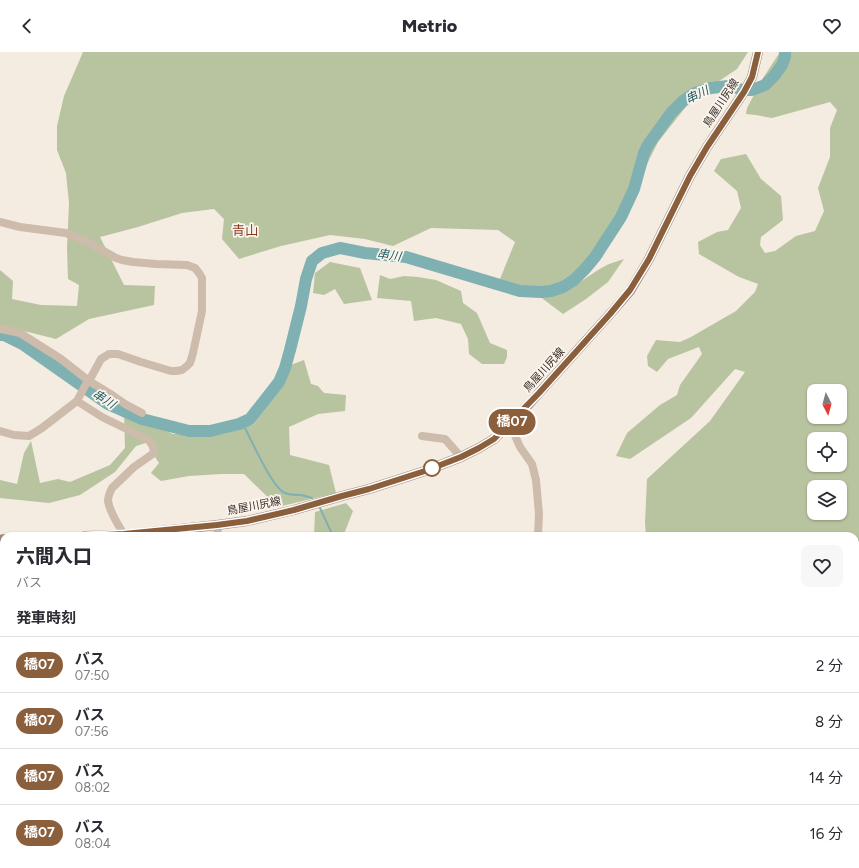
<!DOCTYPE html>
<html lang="ja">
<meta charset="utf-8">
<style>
body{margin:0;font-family:Figtree,"Noto Sans JP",sans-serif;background:#f7f7f7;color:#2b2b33;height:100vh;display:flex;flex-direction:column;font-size:15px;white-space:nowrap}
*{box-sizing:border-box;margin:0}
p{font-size:13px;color:#7c7c81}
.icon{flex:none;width:22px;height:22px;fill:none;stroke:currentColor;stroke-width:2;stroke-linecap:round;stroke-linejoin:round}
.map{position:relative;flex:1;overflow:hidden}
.panel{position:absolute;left:0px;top:480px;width:859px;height:336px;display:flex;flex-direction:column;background:#fff;border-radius:12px 12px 0 0;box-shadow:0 1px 3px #0004}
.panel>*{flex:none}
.badge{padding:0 8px;border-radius:13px;font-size:14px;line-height:26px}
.needle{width:26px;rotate:174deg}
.fabs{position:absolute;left:807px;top:332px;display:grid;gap:8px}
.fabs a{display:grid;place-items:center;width:40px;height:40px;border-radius:8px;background:#fff;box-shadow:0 1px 3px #0004;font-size:20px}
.map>.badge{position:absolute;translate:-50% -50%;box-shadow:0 0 0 2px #fff}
h2{padding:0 16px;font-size:15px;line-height:36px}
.round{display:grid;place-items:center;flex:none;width:42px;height:42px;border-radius:8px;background:#f7f7f7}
.summary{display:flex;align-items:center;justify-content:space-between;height:68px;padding:0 16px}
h1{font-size:19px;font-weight:800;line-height:30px}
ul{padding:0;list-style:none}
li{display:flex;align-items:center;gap:12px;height:56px;padding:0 16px;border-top:1px solid #e1e1e2}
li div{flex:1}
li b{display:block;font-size:15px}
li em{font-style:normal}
li .badge{min-width:44px;font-weight:700;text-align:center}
header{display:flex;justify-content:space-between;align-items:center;height:52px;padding:0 16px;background:#fff;font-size:18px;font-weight:800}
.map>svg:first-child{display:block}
.green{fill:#b8c4a0;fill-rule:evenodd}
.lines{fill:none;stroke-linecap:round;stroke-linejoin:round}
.stream{stroke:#7fb0b2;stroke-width:2}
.river{stroke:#7fb0b2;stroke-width:12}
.street{stroke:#cdbbac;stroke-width:8}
.secondary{stroke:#a18a7d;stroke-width:10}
.highway{stroke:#5c4a42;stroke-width:12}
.line-casing{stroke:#fff;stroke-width:9}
.line{stroke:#8b5e3c;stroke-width:6}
.stop-dot{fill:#fff;stroke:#8b5e3c;stroke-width:2}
.labels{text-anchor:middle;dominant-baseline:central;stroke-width:3.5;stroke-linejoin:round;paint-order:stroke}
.street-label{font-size:11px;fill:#3b302b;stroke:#fbf5ee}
.water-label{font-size:12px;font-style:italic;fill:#1f5a5e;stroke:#fbf5ee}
.quarter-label{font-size:13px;fill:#8c3b22;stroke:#fbf5ee}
</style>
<header><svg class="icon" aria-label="back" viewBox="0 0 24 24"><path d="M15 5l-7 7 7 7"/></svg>Metrio<svg class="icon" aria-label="heart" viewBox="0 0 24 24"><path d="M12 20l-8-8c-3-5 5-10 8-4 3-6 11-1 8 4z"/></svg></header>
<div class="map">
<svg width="859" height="816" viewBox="0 0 859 816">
<rect width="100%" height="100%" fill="#f4ebe1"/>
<!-- green -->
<path class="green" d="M83,0H748L737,17L692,47L658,90L640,126L635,145L622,165L614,183L604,197L603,204L591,219L545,236L521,234L500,227L515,190L498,178L431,176L393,194L365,187L330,183L281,194L239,207L222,187L224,167L214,157L182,161L138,175L100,185L124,233L155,234L154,253L89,267L56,287L0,273V218L13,229L12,247L41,253L77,254L79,233L68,227L67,196L69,151L66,121L57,98V74L64,44L77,14Z
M780,0H859V693L855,694V484H646L645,471L647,427L710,369L745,320L735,317L691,366L630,407L616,404L627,381L660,353L677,343L680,333L702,302L699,295L668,307L657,320L648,314L647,304L656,288L680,290L691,285L736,259L755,240L758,232L739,225L699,202L698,190L717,180L728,178L741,156L737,139L714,119L721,107L746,102L761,127L781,144L783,168L761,185L760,193L765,201L775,199L796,184L815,179L824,159L818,136L830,105V76L837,58L830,50L772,66L756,63L746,62L747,56L763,26ZM814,339H840V365H814ZM814,387H840V413H814ZM814,435H840V461H814Z
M624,207L608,230L586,247L563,262L539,244C569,245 584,224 609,212C614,210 619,209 624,207Z
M330,210L360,216L372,248L344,252L335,237L324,243L313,241L315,221Z
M380,223L390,227L404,224L418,225L436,228L461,239L463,251L477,261L490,291L507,298V305L504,312H482L469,302L468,287L461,272L436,266L414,269L411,249L377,246Z
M304,308L311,332L318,334L324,341L346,343L345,359L318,362L289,375L290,403L329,413L336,441L278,455L244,422H221L189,424L161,429L151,421L159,411L146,391L136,394L115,420L80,443L49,451L0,446V428L17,432L24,401L31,389L40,431L58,427L70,430L110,413L125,396L124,360L173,382H223L254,372L283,334L288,314Z
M346,451L353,459L344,482V484H314L315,460Z
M4,537V590H0V540Z"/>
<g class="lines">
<!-- stream -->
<path class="stream" d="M242,370C250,385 272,436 285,441C290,443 295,443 300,443C304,443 308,445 312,446
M320,456L333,484"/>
<!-- river -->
<path class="river" d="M0,283H4L24,293L108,352L142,367L189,379H210L239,372L250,367L279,330L285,316L290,298L301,254L306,227L312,209L322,201L340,196L365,201L406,205L520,239L541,240L551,239L563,235L574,228L585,217L595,205L621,165L634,137L644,101L648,93L671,61L683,49L695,41L711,36L728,34L734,35L742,38H752L765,33L774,24L782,13L785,5V0"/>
<!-- street -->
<path class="street" d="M0,170L20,175L66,181L88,190L116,206L122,208L133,210L156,212L187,213L195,216L199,221L202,226V259L193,301L190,311L187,314L182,318L176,319H171L141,310L118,302H109L101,307L89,329L87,330L77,349L42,376L29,384L14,383L0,379
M0,277L20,281L61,307L89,329L112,343L125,352L142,361
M77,349L102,365L149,388L153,394L154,401L134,415L112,436C110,440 108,445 108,449C110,461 118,472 124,483
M510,372L520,395L532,412L536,428L539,462L538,484
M422,384L445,387L461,405
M217,473L218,484
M0,577L4,578
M0,750L4,749
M855,788L859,792
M805,812L806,816
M154,816V812
M302,816V812
M721,816L724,812
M846,816L853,812"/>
<!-- secondary -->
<path class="secondary" d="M85,484L124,483L217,473L247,469L294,458L342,444L369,437L425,419L461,405L479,396L494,387L529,352L610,262L630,239L649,207L690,124L707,95L744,40L752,25L758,0
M0,488L4,487"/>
<!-- highway -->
<path class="highway" d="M0,510L4,511
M462,812L468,816"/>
</g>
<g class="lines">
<!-- line casing -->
<g class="line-casing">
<path id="line" d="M85,484L124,482L217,473L247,469L294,458L342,444L369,437L425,419L461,405L479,396L494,387L539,341L610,262L630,238L649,207L690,124L707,95L744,40L752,25L758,0"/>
</g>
<!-- line -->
<use href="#line" class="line"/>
</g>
<!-- markers -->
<circle class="stop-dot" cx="432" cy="416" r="8"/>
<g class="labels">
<!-- street labels -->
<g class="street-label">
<text transform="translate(721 51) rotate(-57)">鳥屋川尻線</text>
<text transform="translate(544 318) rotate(-48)">鳥屋川尻線</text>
<text transform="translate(254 454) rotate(-11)">鳥屋川尻線</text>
</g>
<!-- water labels -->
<g class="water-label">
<text transform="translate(697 43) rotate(-26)">串川</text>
<text transform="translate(389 203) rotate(8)">串川</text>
<text transform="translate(104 347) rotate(32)">串川</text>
</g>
<!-- quarter labels -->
<g class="quarter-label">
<text x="245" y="178">青山</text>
</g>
</g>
</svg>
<div class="fabs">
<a><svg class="needle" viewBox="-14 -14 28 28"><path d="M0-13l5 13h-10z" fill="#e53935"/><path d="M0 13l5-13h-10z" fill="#7c7c81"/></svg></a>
<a><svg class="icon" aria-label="locate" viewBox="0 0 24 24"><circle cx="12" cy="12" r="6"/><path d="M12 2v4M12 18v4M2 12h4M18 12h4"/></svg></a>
<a><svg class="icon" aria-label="layers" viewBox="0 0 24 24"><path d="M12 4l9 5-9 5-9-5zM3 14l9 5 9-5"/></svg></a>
</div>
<b class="badge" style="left:512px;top:370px;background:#8b5e3c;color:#fff">橋07</b>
<section class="panel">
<div class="summary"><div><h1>六間入口</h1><p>バス</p></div><a class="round"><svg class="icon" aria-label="heart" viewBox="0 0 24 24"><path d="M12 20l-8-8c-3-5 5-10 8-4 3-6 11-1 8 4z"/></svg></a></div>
<h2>発車時刻</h2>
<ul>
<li><span class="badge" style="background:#8b5e3c;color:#fff">橋07</span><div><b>バス</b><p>07:50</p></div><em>2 分</em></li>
<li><span class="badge" style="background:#8b5e3c;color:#fff">橋07</span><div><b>バス</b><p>07:56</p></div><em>8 分</em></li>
<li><span class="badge" style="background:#8b5e3c;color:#fff">橋07</span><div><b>バス</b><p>08:02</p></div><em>14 分</em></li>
<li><span class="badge" style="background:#8b5e3c;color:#fff">橋07</span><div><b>バス</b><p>08:04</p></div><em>16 分</em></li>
</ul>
</section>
</div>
